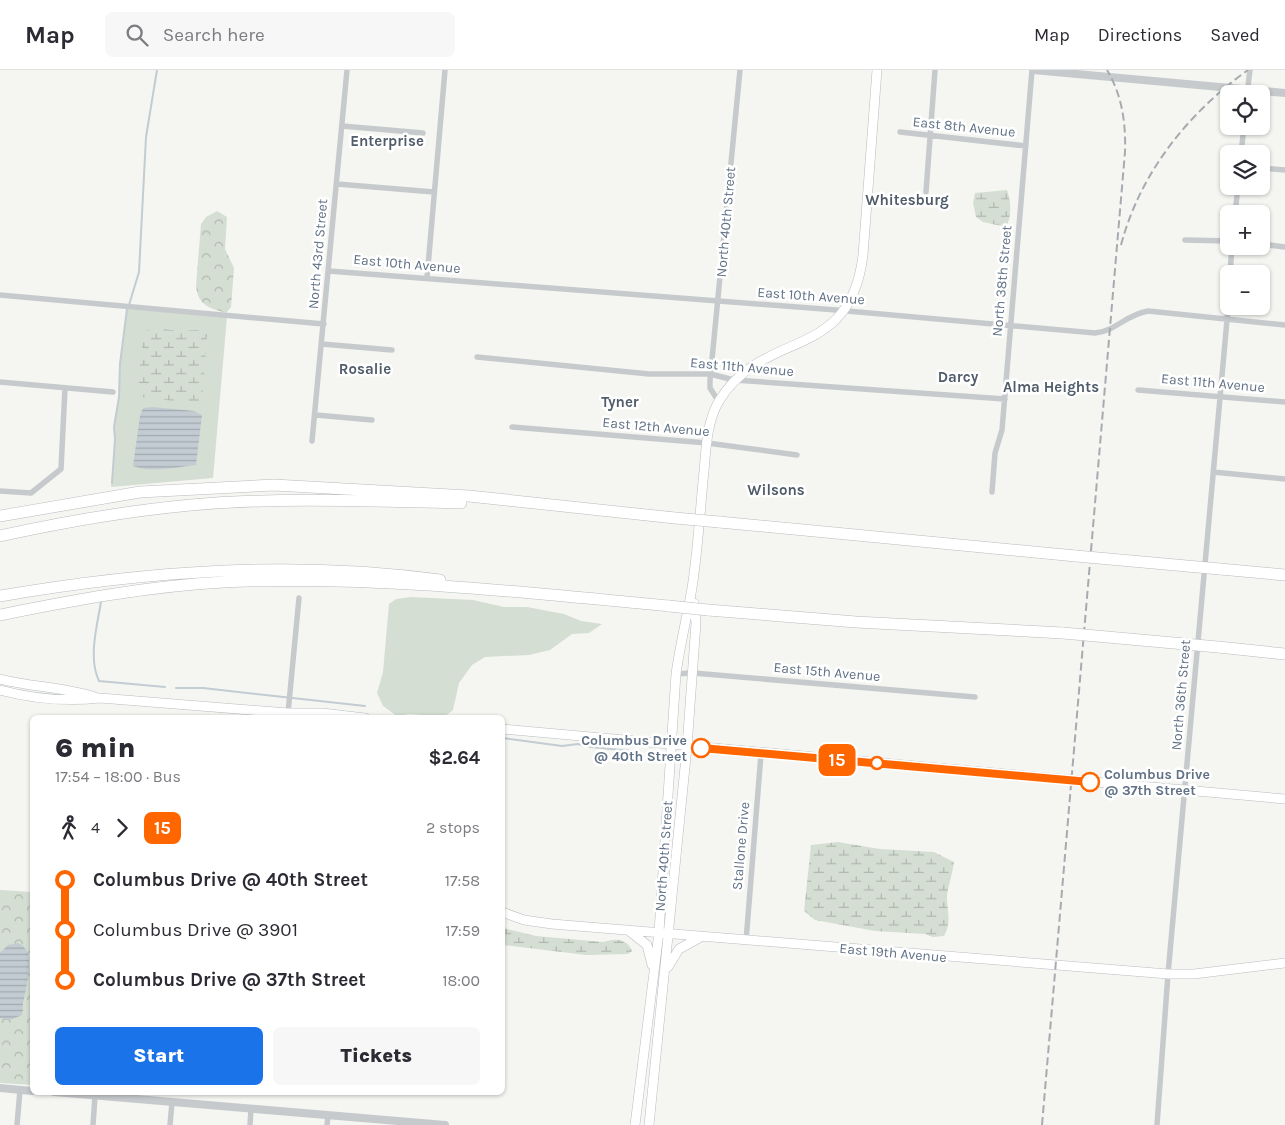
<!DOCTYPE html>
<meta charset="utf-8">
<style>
body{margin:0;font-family:Karla,sans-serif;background:#f7f7f7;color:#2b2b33;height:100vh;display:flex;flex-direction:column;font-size:19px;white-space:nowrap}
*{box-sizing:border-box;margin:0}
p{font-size:16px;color:#7c7c81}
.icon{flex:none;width:28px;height:28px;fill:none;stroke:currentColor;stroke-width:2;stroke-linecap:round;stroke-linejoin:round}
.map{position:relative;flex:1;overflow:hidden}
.drawer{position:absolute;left:30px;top:645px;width:475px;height:380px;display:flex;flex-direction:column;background:#fff;border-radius:8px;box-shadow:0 1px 4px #0004}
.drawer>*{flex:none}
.badge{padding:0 10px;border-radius:8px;font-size:18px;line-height:32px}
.tools{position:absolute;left:1220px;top:15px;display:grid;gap:10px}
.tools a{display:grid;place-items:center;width:50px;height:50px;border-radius:8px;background:#fff;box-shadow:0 1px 4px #0004;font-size:25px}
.map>.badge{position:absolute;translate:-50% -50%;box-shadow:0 0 0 2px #fff}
.legs{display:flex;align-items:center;gap:8px;height:55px;padding:0 25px;font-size:16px}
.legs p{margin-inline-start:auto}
.overview{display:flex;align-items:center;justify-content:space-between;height:85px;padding:0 25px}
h1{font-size:28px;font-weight:800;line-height:38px}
.primary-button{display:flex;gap:10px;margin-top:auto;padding:10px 25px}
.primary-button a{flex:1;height:58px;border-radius:8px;background:#1a73e8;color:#fff;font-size:20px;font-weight:800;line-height:58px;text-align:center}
.primary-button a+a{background:#f7f7f7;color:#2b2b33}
ul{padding:0 25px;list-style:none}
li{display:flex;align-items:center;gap:18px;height:50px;font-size:19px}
li i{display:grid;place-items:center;width:8px;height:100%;margin:0 6px;background:currentColor}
li i::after{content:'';width:12px;height:12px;margin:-6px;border:4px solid;border-radius:50%;background:#fff}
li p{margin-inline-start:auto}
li:first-child i{background:linear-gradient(#0000 50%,currentColor 0)}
li:last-child i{background:linear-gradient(currentColor 50%,#0000 0)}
header{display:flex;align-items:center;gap:30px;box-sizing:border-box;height:70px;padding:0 25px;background:#fff;border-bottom:1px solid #e1e1e2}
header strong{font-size:24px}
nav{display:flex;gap:28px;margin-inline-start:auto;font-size:18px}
.search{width:350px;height:45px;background:#f7f7f7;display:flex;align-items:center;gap:12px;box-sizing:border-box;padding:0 18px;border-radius:8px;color:#7c7c81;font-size:19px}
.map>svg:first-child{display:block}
.grass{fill:#d5ded2}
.forest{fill:url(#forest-crowns)}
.wetland{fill:url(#wetland-marsh)}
.water{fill:url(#water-rules)}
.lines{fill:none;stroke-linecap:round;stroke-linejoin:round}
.stream{stroke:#c2ccd2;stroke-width:2}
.secondary-casing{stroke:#b8bdc2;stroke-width:10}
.motorway-casing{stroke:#b8bbbe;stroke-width:12}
.minor{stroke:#c7cacd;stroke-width:5.5}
.tertiary{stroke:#c7cacd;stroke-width:8}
.secondary{stroke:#fff;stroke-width:9}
.motorway{stroke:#fff;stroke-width:11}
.rail{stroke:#a6abb2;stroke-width:2;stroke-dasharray:8 4;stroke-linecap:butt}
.motorway-bridge-casing{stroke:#b8bbbe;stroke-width:12;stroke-linecap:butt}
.motorway-bridge{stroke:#fff;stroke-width:11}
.line-1-casing{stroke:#fff;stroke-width:11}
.line-1{stroke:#f60;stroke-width:8}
.stop-1-dot{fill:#fff;stroke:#f60;stroke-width:2.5}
.labels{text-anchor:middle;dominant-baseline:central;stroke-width:5;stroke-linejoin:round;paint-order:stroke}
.street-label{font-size:14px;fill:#617286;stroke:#fff}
.stop-label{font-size:14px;font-weight:bold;fill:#617286;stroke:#fff;text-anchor:end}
.neighbourhood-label{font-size:15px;font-weight:bold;fill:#505c6a;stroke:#fff}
</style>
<header>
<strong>Map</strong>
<div class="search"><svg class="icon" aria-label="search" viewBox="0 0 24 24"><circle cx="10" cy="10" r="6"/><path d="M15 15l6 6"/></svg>Search here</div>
<nav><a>Map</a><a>Directions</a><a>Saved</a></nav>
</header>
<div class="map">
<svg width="1285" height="1055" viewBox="0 0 1285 1055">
<defs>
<pattern id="forest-crowns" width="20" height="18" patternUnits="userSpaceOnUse" patternTransform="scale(1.25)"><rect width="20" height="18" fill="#d5ded2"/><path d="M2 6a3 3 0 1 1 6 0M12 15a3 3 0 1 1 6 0" fill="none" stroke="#b0b8b0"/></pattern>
<pattern id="wetland-marsh" width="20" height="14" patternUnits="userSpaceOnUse" patternTransform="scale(1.25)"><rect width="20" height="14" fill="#d5ded2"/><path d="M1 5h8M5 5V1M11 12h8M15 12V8" fill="none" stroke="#b0b8b0"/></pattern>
<pattern id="water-rules" width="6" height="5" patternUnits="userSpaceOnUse" patternTransform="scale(1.25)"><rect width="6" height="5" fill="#c2ccd2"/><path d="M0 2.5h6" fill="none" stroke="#a1aab0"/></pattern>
</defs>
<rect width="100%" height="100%" fill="#f5f6f1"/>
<!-- grass -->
<path class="grass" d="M127,239L227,247L213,408L111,417L115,369L114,357L119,327L120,294Z
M411,527L473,530L504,537H527L564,544L581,551L602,554L589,563L572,564L550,580L529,585L485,587L472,595L459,613L453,640L444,647L410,644L397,646L383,636L377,623L383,602L389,534L396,529Z"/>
<!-- forest -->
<path class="forest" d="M217,141L227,147L225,179L234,198L231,237L226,243C210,238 198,236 196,216L201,154L206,147Z
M0,820L32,822V1015L0,1013Z"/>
<!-- wetland -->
<path class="wetland" d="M1007,120C1011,131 1012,147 1006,157L983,152L976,147L973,133L975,123Z
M152,256L170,260H199L207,264L202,328L199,334L140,327L137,318L144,264Z
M838,772L880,779L934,782L954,792C953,801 947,821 947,827C947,842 952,852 944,866L933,867L925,864L875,861L815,850L804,841L811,775Z
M503,858L536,866L603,872C615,868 627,868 632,881L628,884L586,885L503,875Z"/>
<!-- water -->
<path class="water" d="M153,337L194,341L202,345L196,395C177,397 151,403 133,396L140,346L143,338Z
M18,873C41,882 21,927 22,945L10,950L0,948V883L8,875Z"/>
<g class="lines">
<!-- stream -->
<path class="stream" d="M129,235L139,202L146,67L157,0
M112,413L115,369L114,357L119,327L120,294L127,239
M101,532C97,556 88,588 99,611L165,617
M176,618H203L365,636
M502,668L562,676L578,674L591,677L631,681"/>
<!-- secondary casing -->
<g class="secondary-casing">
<path id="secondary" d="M0,609C31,617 64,617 95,627
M0,620C34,629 65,632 100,628L288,643H322L365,648
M502,659L1285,729
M502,842L524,850L552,854L1168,904H1194L1285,893
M628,860L647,875L652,895
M668,897L679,879L699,868
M635,1055L659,862L676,604C680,575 687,547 692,518C698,480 700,440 704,401C706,378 707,351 719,331C764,257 850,294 863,185L877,0
M649,1055L687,677L696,553L694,533"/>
</g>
<!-- motorway casing -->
<g class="motorway-casing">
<path id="motorway" d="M0,446L140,422L274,415L469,426L675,448
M719,452L1076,486
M0,466C63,452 127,441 191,435C280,427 371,431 461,433
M1220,499L1285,505
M0,526C146,501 293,490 440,510
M708,540L856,552L1063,563
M0,545C74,530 149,516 224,512C372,505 522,522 669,536
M1218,577L1285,584"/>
</g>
<!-- minor -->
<path class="minor" d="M1247,24L1250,0
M342,56L423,63
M900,62L1026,76
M1241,84L1244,56
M1261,98L1285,100
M337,114L434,122
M926,122L935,0
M1235,144L1238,116
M1185,170L1229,171
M1261,174L1285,177
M329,201L836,240L1095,263C1116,261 1125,245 1148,241L1285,255
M1230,204L1232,176
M427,208L445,0
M0,225L324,254
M322,274L392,280
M477,287L649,304H710L734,310L1005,329
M0,312L113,322
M1138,320L1285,332
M719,332L710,318V310L740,0
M316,345L372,350
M512,357L707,373L797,385
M312,371L347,0
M1213,402L1285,409
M0,421L31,423L61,399L65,318
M992,422L995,383L1002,360L1032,0
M676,604L693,603L975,627
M288,643L299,528
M746,871L761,684
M17,1055L20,1020
M93,1055L95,1026
M170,1055L172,1032
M250,1055L251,1039
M327,1055L328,1046
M1157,1055L1168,904L1229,228"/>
<!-- tertiary -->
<path class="tertiary" d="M1033,0L1285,23
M0,1018L32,1021
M54,1022L445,1055"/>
<!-- secondary -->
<use href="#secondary" class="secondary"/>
<!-- motorway -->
<use href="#motorway" class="motorway"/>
<!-- rail -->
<path class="rail" d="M1121,175C1140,103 1188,43 1248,0
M1042,1055L1125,82C1126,53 1122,25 1107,0"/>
<!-- motorway-bridge casing -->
<g class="motorway-bridge-casing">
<path id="motorway-bridge" d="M675,448L719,452
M1076,486L1220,499
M669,536L708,540
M1063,563L1218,577"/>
</g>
<!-- motorway-bridge -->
<use href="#motorway-bridge" class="motorway-bridge"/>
</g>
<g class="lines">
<!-- line-1 casing -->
<g class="line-1-casing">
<path id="line-1" d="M701,678L1090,712"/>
</g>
<!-- line-1 -->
<use href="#line-1" class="line-1"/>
</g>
<!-- markers -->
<g class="stop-1-dot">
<circle cx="701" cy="678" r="9"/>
<circle cx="877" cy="693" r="6"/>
<circle cx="1090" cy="712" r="9"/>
</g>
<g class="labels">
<!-- street labels -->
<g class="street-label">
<text transform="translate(964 57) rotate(6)">East 8th Avenue</text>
<text transform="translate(726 152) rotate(-85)">North 40th Street</text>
<text transform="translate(318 184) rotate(-85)">North 43rd Street</text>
<text transform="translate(407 194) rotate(5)">East 10th Avenue</text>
<text transform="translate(1002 211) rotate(-85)">North 38th Street</text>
<text transform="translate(811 226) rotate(4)">East 10th Avenue</text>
<text transform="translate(742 297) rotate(5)">East 11th Avenue</text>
<text transform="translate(1213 313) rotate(5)">East 11th Avenue</text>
<text transform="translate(656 357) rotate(5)">East 12th Avenue</text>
<text transform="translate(827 602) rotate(5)">East 15th Avenue</text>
<text transform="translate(1181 625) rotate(-85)">North 36th Street</text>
<text transform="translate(741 776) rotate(-85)">Stallone Drive</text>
<text transform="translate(664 786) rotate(-86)">North 40th Street</text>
<text transform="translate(893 883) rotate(5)">East 19th Avenue</text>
</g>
<!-- stop labels -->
<g class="stop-label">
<text x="687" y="670">Columbus Drive<tspan x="687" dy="16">@ 40th Street</tspan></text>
<text x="1104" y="704" text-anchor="start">Columbus Drive<tspan x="1104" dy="16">@ 37th Street</tspan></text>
</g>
<!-- neighbourhood labels -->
<g class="neighbourhood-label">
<text x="387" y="71">Enterprise</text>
<text x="907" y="130">Whitesburg</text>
<text x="365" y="299">Rosalie</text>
<text x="958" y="307">Darcy</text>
<text x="1051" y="317">Alma Heights</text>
<text x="620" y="332">Tyner</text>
<text x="776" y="420">Wilsons</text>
</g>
</g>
</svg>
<div class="tools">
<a><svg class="icon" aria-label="locate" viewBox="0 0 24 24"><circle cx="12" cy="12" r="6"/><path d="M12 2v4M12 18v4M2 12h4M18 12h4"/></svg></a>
<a><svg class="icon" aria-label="layers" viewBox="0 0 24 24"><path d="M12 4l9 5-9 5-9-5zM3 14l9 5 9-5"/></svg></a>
<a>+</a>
<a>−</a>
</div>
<b class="badge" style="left:837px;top:690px;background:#f60;color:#fff">15</b>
<section class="drawer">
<div class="overview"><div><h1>6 min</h1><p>17:54 – 18:00 · Bus</p></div><b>$2.64</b></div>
<div class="legs"><svg class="icon" aria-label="walk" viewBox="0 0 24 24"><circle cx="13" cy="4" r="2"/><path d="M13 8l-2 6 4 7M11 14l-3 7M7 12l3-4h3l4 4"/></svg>4<svg class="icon" aria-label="forward" viewBox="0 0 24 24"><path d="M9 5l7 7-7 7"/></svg><b class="badge" style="background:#f60;color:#fff">15</b><p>2 stops</p></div>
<ul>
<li><i style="color:#f60"></i><b>Columbus Drive @ 40th Street</b><p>17:58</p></li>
<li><i style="color:#f60"></i><span>Columbus Drive @ 3901</span><p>17:59</p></li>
<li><i style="color:#f60"></i><b>Columbus Drive @ 37th Street</b><p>18:00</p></li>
</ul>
<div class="primary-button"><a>Start</a><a>Tickets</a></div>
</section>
</div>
